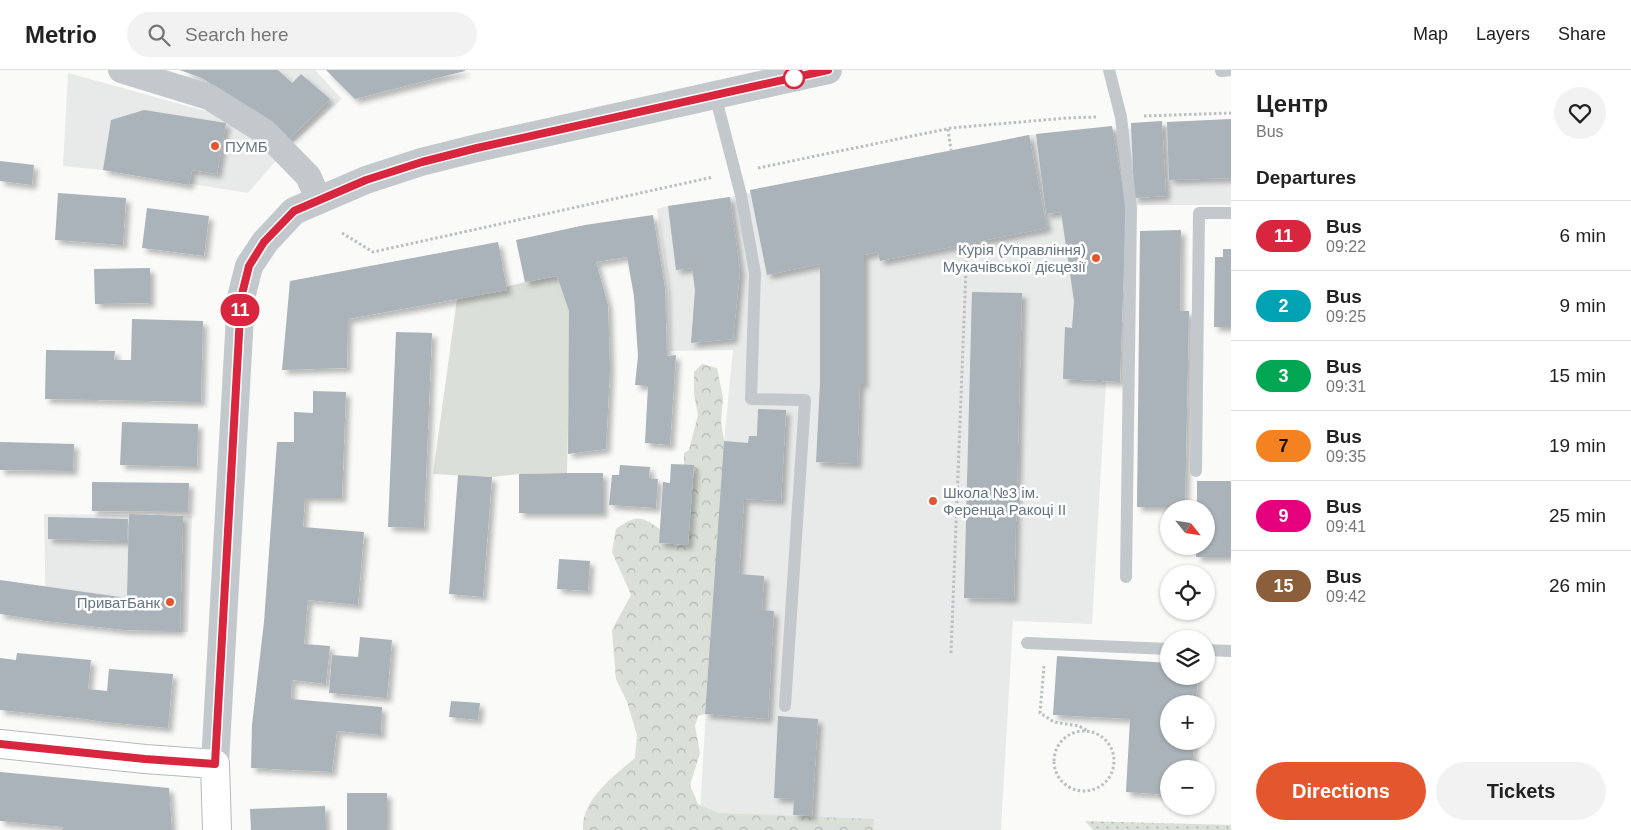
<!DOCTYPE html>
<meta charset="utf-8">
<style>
body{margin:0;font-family:Arial,sans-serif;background:#f2f2f2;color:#222;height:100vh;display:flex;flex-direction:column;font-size:19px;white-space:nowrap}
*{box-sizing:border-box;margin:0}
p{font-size:16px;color:#767676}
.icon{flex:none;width:28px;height:28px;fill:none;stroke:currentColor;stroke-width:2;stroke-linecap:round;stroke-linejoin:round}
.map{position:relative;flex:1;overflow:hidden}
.side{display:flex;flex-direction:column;background:#fff;width:400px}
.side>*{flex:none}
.badge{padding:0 10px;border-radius:16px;font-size:18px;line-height:32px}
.needle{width:32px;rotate:120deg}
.tools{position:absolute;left:1160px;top:430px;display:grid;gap:10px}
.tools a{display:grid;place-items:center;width:55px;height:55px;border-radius:50%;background:#fff;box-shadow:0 1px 4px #0004;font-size:25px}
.map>.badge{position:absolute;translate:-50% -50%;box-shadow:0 0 0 2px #fff}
h2{padding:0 25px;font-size:19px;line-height:45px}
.round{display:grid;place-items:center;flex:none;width:52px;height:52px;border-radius:26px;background:#f2f2f2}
.head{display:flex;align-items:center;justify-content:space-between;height:85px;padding:0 25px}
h1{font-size:24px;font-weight:700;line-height:38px}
.primary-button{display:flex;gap:10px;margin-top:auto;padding:10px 25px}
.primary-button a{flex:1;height:58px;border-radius:30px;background:#e4572e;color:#fff;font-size:20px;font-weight:700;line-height:58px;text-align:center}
.primary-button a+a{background:#f2f2f2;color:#222}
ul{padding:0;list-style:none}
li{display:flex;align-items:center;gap:15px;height:70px;padding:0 25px;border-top:1px solid #e0e0e0}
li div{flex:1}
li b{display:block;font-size:19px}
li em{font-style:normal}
li .badge{min-width:55px;font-weight:700;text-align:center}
header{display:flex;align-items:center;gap:30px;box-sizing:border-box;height:70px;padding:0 25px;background:#fff;border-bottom:1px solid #e0e0e0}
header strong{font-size:24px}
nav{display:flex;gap:28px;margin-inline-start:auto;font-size:18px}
.search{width:350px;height:45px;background:#f2f2f2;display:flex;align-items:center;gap:12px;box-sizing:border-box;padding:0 18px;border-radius:28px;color:#767676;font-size:19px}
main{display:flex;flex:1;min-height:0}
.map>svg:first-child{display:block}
.built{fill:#e8e9e9}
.grass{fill:url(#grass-dots)}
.forest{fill:url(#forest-crowns)}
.green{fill:#dadfd7}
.building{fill:#aab3b9;filter:url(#shadow)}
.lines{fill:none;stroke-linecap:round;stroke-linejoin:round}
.secondary-casing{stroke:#b3babf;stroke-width:30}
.path{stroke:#bbbfc2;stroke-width:3;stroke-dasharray:2.5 2.5;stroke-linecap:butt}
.service{stroke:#c3c8cc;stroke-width:12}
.minor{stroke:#c3c8cc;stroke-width:26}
.tertiary{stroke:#c3c8cc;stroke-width:28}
.secondary{stroke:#fff;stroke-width:28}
.line-casing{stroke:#fff;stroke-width:11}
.line{stroke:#d7263d;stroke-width:8}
.stop-dot{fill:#fff;stroke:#d7263d;stroke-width:2.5}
.poi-dot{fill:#e4572e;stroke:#fff;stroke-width:2}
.labels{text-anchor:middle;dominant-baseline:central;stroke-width:5;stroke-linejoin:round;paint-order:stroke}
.poi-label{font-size:15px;fill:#657683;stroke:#fff;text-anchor:start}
</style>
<header>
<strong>Metrio</strong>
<div class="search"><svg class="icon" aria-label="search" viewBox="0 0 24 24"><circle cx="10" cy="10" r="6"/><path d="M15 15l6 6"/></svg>Search here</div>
<nav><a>Map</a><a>Layers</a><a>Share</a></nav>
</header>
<main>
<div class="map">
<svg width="1231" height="760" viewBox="0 0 1231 760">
<defs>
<pattern id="grass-dots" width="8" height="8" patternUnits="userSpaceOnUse" patternTransform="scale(1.25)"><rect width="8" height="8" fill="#dadfd7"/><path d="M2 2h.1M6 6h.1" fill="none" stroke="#b4b9b4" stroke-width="1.8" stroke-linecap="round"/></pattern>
<pattern id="forest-crowns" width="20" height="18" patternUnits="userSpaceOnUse" patternTransform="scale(1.25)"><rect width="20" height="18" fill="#dadfd7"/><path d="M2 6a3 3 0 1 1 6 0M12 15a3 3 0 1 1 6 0" fill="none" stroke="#b4b9b4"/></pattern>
<filter id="shadow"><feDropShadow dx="4.5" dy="4.5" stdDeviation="2.5" flood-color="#0004"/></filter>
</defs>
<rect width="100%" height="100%" fill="#fafaf8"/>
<!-- built -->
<path class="built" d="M179,0H315L342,29L293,73L250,40L202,8Z
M68,3L220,45L279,87L248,123L103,100L63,96Z
M1231,52V135H1126L1106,312L1092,554L1013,551L1001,760H825L700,742L714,502L724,371L733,280L670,281L669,219L657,139L668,136L730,127L862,98L1029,65Z
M44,444L192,446L188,562L126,560L46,551Z"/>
<!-- grass -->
<path class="grass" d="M1085,751L1231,755V760H1093Z"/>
<!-- forest -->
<path class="forest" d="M702,294L717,298L723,328L721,352L724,371L705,644L698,646L695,656L700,683L690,715L698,734L718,743L874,749L873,760H583C581,730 614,706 635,688L637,665L627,632L616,609L612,560L631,525L612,482L616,459C636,445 640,445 660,459L659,473L688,475L694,396L684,395V383L689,380L698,345L694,324V302Z"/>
<!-- green -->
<path class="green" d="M557,206L569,241V306L567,403L519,404L492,407L433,404L457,229L525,212Z"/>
<!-- building -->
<path class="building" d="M180,0H278L292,13L301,4L330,29L288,70L250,40L202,8Z
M326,0H465V1L355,29Z
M144,40L226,53L217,104L192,100L189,115L103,100L111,50Z
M1231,49V108L1169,110L1167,52Z
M1162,51L1166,126L1134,128L1131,53Z
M1112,56L1126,135L1120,312L1063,309L1065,257L1072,258L1074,231L1061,142L1046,144L1036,64Z
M1029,65L1047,158L880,191L878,182L864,185V314H860L857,394L816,392L820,313V194L767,205L750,120Z
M0,91L34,95L32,115L0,111Z
M58,123L126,128L123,175L55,170Z
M730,127L740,201L733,269L691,273L695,220L692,198L676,200L668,136Z
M147,138L209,146L204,186L142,178Z
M653,145L665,218L667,286L676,285L670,375L645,373L648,316L635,315L638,286L634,226L627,187L596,192L608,235L610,299L606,379L568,384L569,241L557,206L525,212L516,170L585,155Z
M1181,160L1180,241H1189L1185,437H1137L1140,161Z
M498,172L507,220L348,249L347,298L282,300L290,211Z
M1223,179H1231V257H1214L1215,187H1223Z
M150,198V233L95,234L94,199Z
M972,222L1022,223L1014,529L964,528Z
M132,249L203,251L201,332L45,329L46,280L115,281L114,290H131Z
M396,262L432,263L424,458L388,457Z
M313,321L346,322L342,428H305L303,457L364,462L358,535L308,530L304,574L330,576L326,614L292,610L291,629L382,637L381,665L337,661L332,702L251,698L252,655L264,552L277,372H294V342L313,343Z
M758,339L786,340L781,431L744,429L739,504L764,506L762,540L774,541L768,649L705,644L724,371L748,373L749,366H757Z
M122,352L198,354L197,397L120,395Z
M0,372L74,374L73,401L0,400Z
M671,394L694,395L688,475L659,473L663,412L670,413Z
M620,395L650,397L649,408L658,409L656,438L609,435L612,405H619Z
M567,403H603V443H519V404Z
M458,405L492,407L483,527L449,524Z
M1197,411H1231V487H1196L1197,476H1206V439H1197Z
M92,412L189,413L188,442L92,441Z
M129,444L183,446L180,561L125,560L46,551L0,544V510L127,528Z
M48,447L128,449L127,471L48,469Z
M559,489L590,491L588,521L557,519Z
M360,567L392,570L387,628L329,623L332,585L358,587Z
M17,583L91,590L88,619L107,621L109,599L173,604L168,658L104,652L85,649L0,640V588L16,590Z
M1057,586L1169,593V606H1198L1196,634H1169V671H1194L1192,699H1169V725L1126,722L1130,649L1053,645Z
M451,631L480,633L478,650L449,647Z
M778,646L818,649L812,746L793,745L794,729L774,728Z
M0,702L169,718L172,760H62L63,757L0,751Z
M347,723H387V760H347Z
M325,736L326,760H251L250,739Z"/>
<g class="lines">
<!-- secondary casing -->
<g class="secondary-casing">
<path id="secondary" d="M0,674L145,689L215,694L217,760"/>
</g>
<!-- path -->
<path class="path" d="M1144,46L1231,43
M948,59L951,80
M758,98L951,58L1067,48L1097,47
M342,163L373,182L713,107
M951,583L967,174
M1044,596L1040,643L1054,652L1079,656L1088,661
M1054 691a30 30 0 1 1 60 0a30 30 0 1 1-60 0Z"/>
<!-- service -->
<path class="service" d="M1109,0L1121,47L1131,138L1126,507
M1221,1L1231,0
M715,25L741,125L755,203L751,329L805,330L785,636
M1196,401L1199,143H1231
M1027,573L1169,579
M1206,580L1231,581"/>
<!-- minor -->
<path class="minor" d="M121,0L209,27L265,62L308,106L319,130"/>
<!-- tertiary -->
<path class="tertiary" d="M215,694L241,228L249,196L265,172L294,141L366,110L421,92L477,78L828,0"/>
<!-- secondary -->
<use href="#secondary" class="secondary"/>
</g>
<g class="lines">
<!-- line casing -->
<g class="line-casing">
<path id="line" d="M0,674L145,689L215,694L241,228L249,196L264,172L294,141L366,110L422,92L477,78L828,0"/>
</g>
<!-- line -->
<use href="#line" class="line"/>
</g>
<!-- markers -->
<circle class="stop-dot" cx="794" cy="8" r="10"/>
<g class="poi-dot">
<circle cx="215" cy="76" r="5"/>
<circle cx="1096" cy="188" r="5"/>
<circle cx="933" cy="431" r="5"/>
<circle cx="170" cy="532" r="5"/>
</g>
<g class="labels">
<!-- poi labels -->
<g class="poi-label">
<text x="225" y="76">ПУМБ</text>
<text x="1086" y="179" text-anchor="end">Курія (Управління)<tspan x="1086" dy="17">Мукачівської дієцезії</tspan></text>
<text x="943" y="422">Школа №3 ім.<tspan x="943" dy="17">Ференца Ракоці II</tspan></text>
<text x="160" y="532" text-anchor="end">ПриватБанк</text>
</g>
</g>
</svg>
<div class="tools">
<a><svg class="needle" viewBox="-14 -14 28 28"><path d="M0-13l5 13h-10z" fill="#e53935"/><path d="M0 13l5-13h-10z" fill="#767676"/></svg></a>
<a><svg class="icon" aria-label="locate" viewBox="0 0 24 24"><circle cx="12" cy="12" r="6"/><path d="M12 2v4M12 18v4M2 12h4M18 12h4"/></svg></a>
<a><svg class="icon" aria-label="layers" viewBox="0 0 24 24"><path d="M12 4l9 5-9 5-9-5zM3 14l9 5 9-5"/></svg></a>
<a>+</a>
<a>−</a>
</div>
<b class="badge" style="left:240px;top:240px;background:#d7263d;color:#fff">11</b>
</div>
<section class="side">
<div class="head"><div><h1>Центр</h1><p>Bus</p></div><a class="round"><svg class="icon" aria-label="heart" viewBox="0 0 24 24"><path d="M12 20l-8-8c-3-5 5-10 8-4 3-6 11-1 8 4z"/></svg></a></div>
<h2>Departures</h2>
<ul>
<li><span class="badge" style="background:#d7263d;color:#fff">11</span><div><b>Bus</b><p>09:22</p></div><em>6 min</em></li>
<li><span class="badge" style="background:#00a3b4;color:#fff">2</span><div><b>Bus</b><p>09:25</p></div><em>9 min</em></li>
<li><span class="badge" style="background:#00a651;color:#fff">3</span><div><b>Bus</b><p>09:31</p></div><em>15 min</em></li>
<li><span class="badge" style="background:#f58220;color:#111">7</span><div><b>Bus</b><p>09:35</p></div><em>19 min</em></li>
<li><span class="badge" style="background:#e6007e;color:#fff">9</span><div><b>Bus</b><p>09:41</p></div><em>25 min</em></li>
<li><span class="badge" style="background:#8b5e3c;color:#fff">15</span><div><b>Bus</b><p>09:42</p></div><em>26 min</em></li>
</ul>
<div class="primary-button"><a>Directions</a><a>Tickets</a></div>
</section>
</main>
